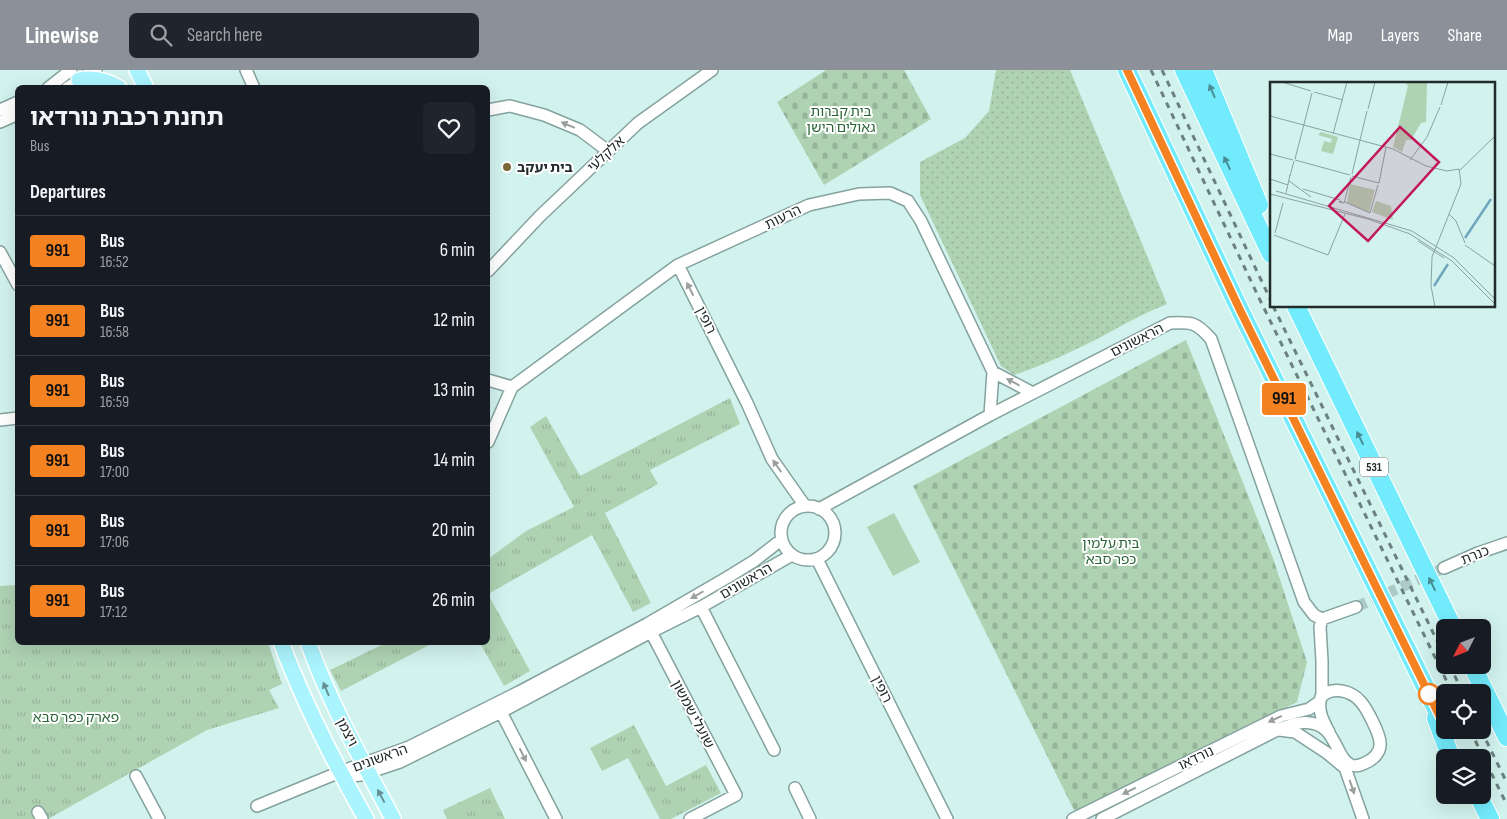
<!DOCTYPE html>
<meta charset="utf-8">
<style>
body{margin:0;font-family:"Sofia Sans Condensed","Noto Sans Hebrew",sans-serif;background:#20242c;color:#f1f3f6;height:100vh;display:flex;flex-direction:column;font-size:19px;white-space:nowrap}
*{box-sizing:border-box;margin:0}
p{font-size:16px;color:#9ea1a6}
.icon{flex:none;width:28px;height:28px;fill:none;stroke:currentColor;stroke-width:2;stroke-linecap:round;stroke-linejoin:round}
.map{position:relative;flex:1;overflow:hidden}
.drawer{position:absolute;left:15px;top:15px;width:475px;height:560px;display:flex;flex-direction:column;background:#171b24;border-radius:8px;box-shadow:0 5px 20px #0002}
.drawer>*{flex:none}
.badge{padding:0 10px;border-radius:4px;font-size:18px;line-height:32px}
.needle{width:32px;rotate:228deg}
.tools{position:absolute;left:1436px;top:549px;display:grid;gap:10px}
.tools a{display:grid;place-items:center;width:55px;height:55px;border-radius:8px;background:#171b24;box-shadow:0 5px 20px #0002;font-size:25px}
.map>.badge{position:absolute;translate:-50% -50%;box-shadow:0 0 0 2px #fff}
h2{padding:0 15px;font-size:19px;line-height:45px}
.round{display:grid;place-items:center;flex:none;width:52px;height:52px;border-radius:8px;background:#20242c}
.head{display:flex;align-items:center;justify-content:space-between;height:85px;padding:0 15px}
h1{font-size:24px;font-weight:700;line-height:38px}
ul{padding:0;list-style:none}
li{display:flex;align-items:center;gap:15px;height:70px;padding:0 15px;border-top:1px solid #363941}
li div{flex:1}
li b{display:block;font-size:19px}
li em{font-style:normal}
li .badge{min-width:55px;font-weight:700;text-align:center}
header{display:flex;align-items:center;gap:30px;box-sizing:border-box;height:70px;padding:0 25px;background:#8c9099;color:#fff}
header strong{font-size:24px}
nav{display:flex;gap:28px;margin-inline-start:auto;font-size:18px}
.search{width:350px;height:45px;background:#20242c;display:flex;align-items:center;gap:12px;box-sizing:border-box;padding:0 18px;border-radius:8px;color:#9ea1a6;font-size:19px}
.map>svg:first-child{display:block}
.grass{fill:url(#grass-dots)}
.cemetery{fill:url(#cemetery-stones)}
.park{fill:url(#park-tufts)}
.pitch{fill:#afd2b3}
.lines{fill:none;stroke-linecap:round;stroke-linejoin:round}
.minor-tunnel{stroke:#aecac7;stroke-width:11;stroke-dasharray:11 5.5;stroke-linecap:butt}
.minor-casing{stroke:#84a29e;stroke-width:14}
.major-casing{stroke:#fff;stroke-width:18}
.highway-casing{stroke:#fff;stroke-width:20}
.minor{stroke:#fff;stroke-width:11}
.major{stroke:#aaf4fd;stroke-width:15}
.highway{stroke:#72ecfc;stroke-width:18}
.rail{stroke:#6c807e;stroke-width:3;stroke-dasharray:6 6;stroke-linecap:butt}
.oneway{fill:#498c93}
.oneway2{fill:#9ba09f}
.oneway3{fill:#659094}
.line-casing{stroke:#fff;stroke-width:11}
.line{stroke:#f58220;stroke-width:8}
.poi-dot{fill:#796735;stroke:#fff;stroke-width:2}
.stop-dot{fill:#fff;stroke:#f58220;stroke-width:2.5}
.labels{text-anchor:middle;dominant-baseline:central;stroke-width:4;stroke-linejoin:round;paint-order:stroke}
.shield{fill:#fff;stroke:#636b6a;stroke-width:1}
.shield-label{font-size:12px;font-weight:bold;fill:#202b2a}
.park-label{font-size:14px;fill:#2a6536;stroke:#fff}
.street-label{font-size:14px;fill:#202b2a;stroke:#fff}
.poi-label{font-size:14px;font-weight:bold;fill:#202b2a;stroke:#fff;text-anchor:start}
.inset-river{fill:none;stroke:#70a7be;stroke-width:2.5}
.inset-road{fill:none;stroke:#8ba2a0;stroke-width:1}
.view{fill:#c2185b;fill-opacity:0.15;stroke:#c2185b;stroke-width:2.5}
.inset-edge{fill:none;stroke:#202b2a;stroke-width:2.5}
</style>
<header>
<strong>Linewise</strong>
<div class="search"><svg class="icon" aria-label="search" viewBox="0 0 24 24"><circle cx="10" cy="10" r="6"/><path d="M15 15l6 6"/></svg>Search here</div>
<nav><a>Map</a><a>Layers</a><a>Share</a></nav>
</header>
<div class="map">
<svg width="1507" height="749" viewBox="0 0 1507 749">
<defs>
<pattern id="grass-dots" width="8" height="8" patternUnits="userSpaceOnUse" patternTransform="scale(1.25)"><rect width="8" height="8" fill="#afd2b3"/><path d="M2 2h.1M6 6h.1" fill="none" stroke="#96b49a" stroke-width="1.8" stroke-linecap="round"/></pattern>
<pattern id="cemetery-stones" width="16" height="16" patternUnits="userSpaceOnUse" patternTransform="scale(1.25)"><rect width="16" height="16" fill="#afd2b3"/><path d="M2 7V4a2 2 0 0 1 4 0v3zM10 15v-3a2 2 0 0 1 4 0v3z" fill="#96b49a"/></pattern>
<pattern id="park-tufts" width="24" height="20" patternUnits="userSpaceOnUse" patternTransform="scale(1.25)"><rect width="24" height="20" fill="#afd2b3"/><path d="M3 7l-1-3M5 7V3M7 7l1-3M15 17l-1-3M17 17v-4M19 17l1-3" fill="none" stroke="#96b49a"/></pattern>
</defs>
<rect width="100%" height="100%" fill="#d2f2ee"/>
<!-- grass -->
<path class="grass" d="M996,0H1070L1167,234C1138,245 1112,262 1085,275C1062,286 1038,297 1014,305L1001,296L920,125V92L965,68L989,41Z"/>
<!-- cemetery -->
<path class="cemetery" d="M826,0H904L931,49L824,115L777,32Z
M1186,270L1273,488L1307,592L1297,632L1075,742L913,416Z"/>
<!-- park -->
<path class="park" d="M730,328L740,354L650,400L658,414L605,443L651,533L633,542L592,465L488,524L530,601L504,616L480,573L488,572V489L526,461L574,437L530,357L546,346L580,406Z
M17,515L18,572L268,573L282,614L269,620L279,638L207,660L48,749H0V516Z
M386,573H433L341,621L330,600Z
M634,655L666,716L706,695L721,723L671,749H660L628,688L602,701L590,678Z
M490,718L505,749H447L443,740Z"/>
<!-- pitch -->
<path class="pitch" d="M894,443L920,492L893,506L867,457Z"/>
<g class="lines">
<!-- minor-tunnel -->
<path class="minor-tunnel" d="M1356,537L1444,498"/>
<!-- minor casing -->
<g class="minor-casing">
<path id="minor" d="M246,0L254,18
M48,18L71,0
M67,18L96,0
M0,40L18,32
M488,40L510,36L544,45L580,60L608,81
M0,52L18,44
M0,182L18,215
M678,195L747,333L772,389L805,436
M488,201L540,146L638,53L712,0
M993,302L1033,323
M488,310L512,317L678,195L809,135L859,124L890,123L908,131L921,151L993,302L990,345
M0,350L18,348
M488,372L512,317
M781 463a27 27 0 1 1 54 0a27 27 0 1 1-54 0Z
M819,439L990,345L1170,253C1192,252 1196,252 1211,269L1304,532L1314,545L1322,549
M817,489L947,749
M1444,498L1478,483L1507,473
M701,537L774,680
M1322,549L1356,537
M651,562L736,725L690,749
M1322,625V591L1320,557L1322,549
M501,642L556,749
M1279,660L1295,662L1327,683L1344,697
M1342,689L1363,749
M340,702L351,706L361,705L400,692L501,642L651,562L701,537L792,485
M136,706L159,749
M795,718L810,749
M257,736L340,702L409,677L519,622L647,554L728,507L754,491L781,470
M38,742L42,749
M1073,749L1281,646L1309,639L1319,632
M1102,749L1277,660C1293,653 1313,647 1327,661C1331,665 1334,672 1337,677C1340,684 1344,692 1351,695C1356,697 1361,695 1365,693C1373,690 1381,682 1380,673C1380,664 1367,639 1361,632C1351,620 1332,616 1321,627C1317,640 1323,651 1329,662"/>
</g>
<!-- major casing -->
<g class="major-casing">
<path id="major" d="M137,0L146,18
M79,10C94,7 106,10 119,18
M281,572C304,634 334,692 366,749
M308,572C330,635 363,691 393,749"/>
</g>
<!-- highway casing -->
<g class="highway-casing">
<path id="highway" d="M1127,0L1239,238L1445,657
M1184,0L1271,184
M1203,0L1259,135
M1296,236L1453,558
M1472,595L1507,667
M1436,648L1451,688
M1478,725L1490,749"/>
</g>
<!-- minor -->
<use href="#minor" class="minor"/>
<!-- major -->
<use href="#major" class="major"/>
<!-- highway -->
<use href="#highway" class="highway"/>
<!-- rail -->
<path class="rail" d="M1151,0L1259,228L1452,622
M1162,0L1271,231
M1273,236L1445,587
M1449,595L1463,622
M1470,660L1507,735
M1481,660L1507,713"/>
</g>
<!-- one-way arrows -->
<defs><path id="oneway-solid" d="M-6-.8H1V-3.2L6.5 0L1 3.2V.8H-6Z" transform="scale(1.25)"/></defs>
<g class="oneway">
<use href="#oneway-solid" transform="translate(1212 21) rotate(-113)"/>
<use href="#oneway-solid" transform="translate(1227 93) rotate(-115)"/>
<use href="#oneway-solid" transform="translate(1360 368) rotate(-116)"/>
<use href="#oneway-solid" transform="translate(1432 514) rotate(-116)"/>
</g>
<g class="oneway2">
<use href="#oneway-solid" transform="translate(568 55) rotate(-157)"/>
<use href="#oneway-solid" transform="translate(690 219) rotate(-117)"/>
<use href="#oneway-solid" transform="translate(1013 312) rotate(-152)"/>
<use href="#oneway-solid" transform="translate(777 396) rotate(-125)"/>
<use href="#oneway-solid" transform="translate(697 525) rotate(150)"/>
<use href="#oneway-solid" transform="translate(1275 649) rotate(155)"/>
<use href="#oneway-solid" transform="translate(523 685) rotate(63)"/>
<use href="#oneway-solid" transform="translate(1352 717) rotate(71)"/>
<use href="#oneway-solid" transform="translate(1129 721) rotate(154)"/>
</g>
<g class="oneway3">
<use href="#oneway-solid" transform="translate(326 619) rotate(-113)"/>
<use href="#oneway-solid" transform="translate(381 726) rotate(-118)"/>
</g>
<g class="lines">
<!-- line casing -->
<g class="line-casing">
<path id="line" d="M1127,0L1239,238L1445,657"/>
</g>
<!-- line -->
<use href="#line" class="line"/>
</g>
<!-- markers -->
<circle class="poi-dot" cx="507" cy="97" r="5"/>
<circle class="stop-dot" cx="1429" cy="624" r="10"/>
<g class="labels">
<!-- shield labels -->
<rect class="shield" x="1360" y="387.5" width="28" height="19" rx="4"/>
<g class="shield-label">
<text x="1374" y="397">531</text>
</g>
<!-- park labels -->
<g class="park-label">
<text x="841" y="41">בית קברות<tspan x="841" dy="16">גאולים הישן</tspan></text>
<text x="1111" y="473">בית עלמין<tspan x="1111" dy="16">כפר סבא</tspan></text>
<text x="76" y="647">פארק כפר סבא</text>
</g>
<!-- street labels -->
<g class="street-label">
<text transform="translate(606 84) rotate(-43)">אלקלעי</text>
<text transform="translate(783 147) rotate(-26)">הרעות</text>
<text transform="translate(706 250) rotate(63)">רופין</text>
<text transform="translate(1137 270) rotate(-27)">הראשונים</text>
<text transform="translate(1475 485) rotate(-22)">כנרת</text>
<text transform="translate(746 511) rotate(-30)">הראשונים</text>
<text transform="translate(882 619) rotate(63)">רופין</text>
<text transform="translate(693 644) rotate(62)">שועלי שמשון</text>
<text transform="translate(347 662) rotate(62)">ויצמן</text>
<text transform="translate(380 688) rotate(-20)">הראשונים</text>
<text transform="translate(1196 688) rotate(-26)">נורדאו</text>
</g>
<!-- poi labels -->
<g class="poi-label">
<text x="517" y="97">בית יעקב</text>
</g>
</g>
<!-- overview -->
<g transform="translate(1270 12)">
<rect width="225" height="225" fill="#d2f2ee"/>
<path d="M106,119L121,124L123,138L102,130Z" fill="#afd2b3"/>
<path d="M80,102L105,108L99,130L77,121Z" fill="#afd2b3"/>
<path d="M135,0H157L156,40L151,41L141,58H136L132,70L123,65L138,4ZM51,50L68,55L63,72L51,69L54,59L61,61L62,57L48,53Z" fill="#afd2b3"/>
<path class="inset-river" d="M195,156L221,117M164,204L178,182"/>
<path class="inset-road" d="M12,0L41,9M44,10L73,18M171,23L178,0M98,27L105,0M0,34L123,67L156,84L177,89L189,87M63,52L77,0M91,54L97,29M0,72L23,78M25,77L42,11M25,78L80,93M140,78L157,55L170,25M189,89L225,54M82,92L91,54M20,94L24,79M82,94L105,100M0,97L18,103M19,99L41,115M105,100L109,101L116,65M33,107L70,118M6,109L142,149L184,176L225,217M16,111L20,93M0,112L98,137L140,152L182,179L225,222M72,119L69,120L74,121L81,95M75,120L100,131L108,103M179,132L186,139L195,161M5,151L13,121M4,153L58,173L75,132M148,159L174,176M195,163L225,184M165,225L161,204L162,175L191,102L189,87"/>
<path class="view" d="M130,45L169,80L98,159L59,124Z"/>
<rect width="225" height="225" class="inset-edge"/>
</g>
</svg>
<div class="tools">
<a><svg class="needle" viewBox="-14 -14 28 28"><path d="M0-13l5 13h-10z" fill="#e53935"/><path d="M0 13l5-13h-10z" fill="#9ea1a6"/></svg></a>
<a><svg class="icon" aria-label="locate" viewBox="0 0 24 24"><circle cx="12" cy="12" r="6"/><path d="M12 2v4M12 18v4M2 12h4M18 12h4"/></svg></a>
<a><svg class="icon" aria-label="layers" viewBox="0 0 24 24"><path d="M12 4l9 5-9 5-9-5zM3 14l9 5 9-5"/></svg></a>
</div>
<b class="badge" style="left:1284px;top:329px;background:#f58220;color:#111">991</b>
<section class="drawer">
<div class="head"><div><h1>תחנת רכבת נורדאו</h1><p>Bus</p></div><a class="round"><svg class="icon" aria-label="heart" viewBox="0 0 24 24"><path d="M12 20l-8-8c-3-5 5-10 8-4 3-6 11-1 8 4z"/></svg></a></div>
<h2>Departures</h2>
<ul>
<li><span class="badge" style="background:#f58220;color:#111">991</span><div><b>Bus</b><p>16:52</p></div><em>6 min</em></li>
<li><span class="badge" style="background:#f58220;color:#111">991</span><div><b>Bus</b><p>16:58</p></div><em>12 min</em></li>
<li><span class="badge" style="background:#f58220;color:#111">991</span><div><b>Bus</b><p>16:59</p></div><em>13 min</em></li>
<li><span class="badge" style="background:#f58220;color:#111">991</span><div><b>Bus</b><p>17:00</p></div><em>14 min</em></li>
<li><span class="badge" style="background:#f58220;color:#111">991</span><div><b>Bus</b><p>17:06</p></div><em>20 min</em></li>
<li><span class="badge" style="background:#f58220;color:#111">991</span><div><b>Bus</b><p>17:12</p></div><em>26 min</em></li>
</ul>
</section>
</div>
